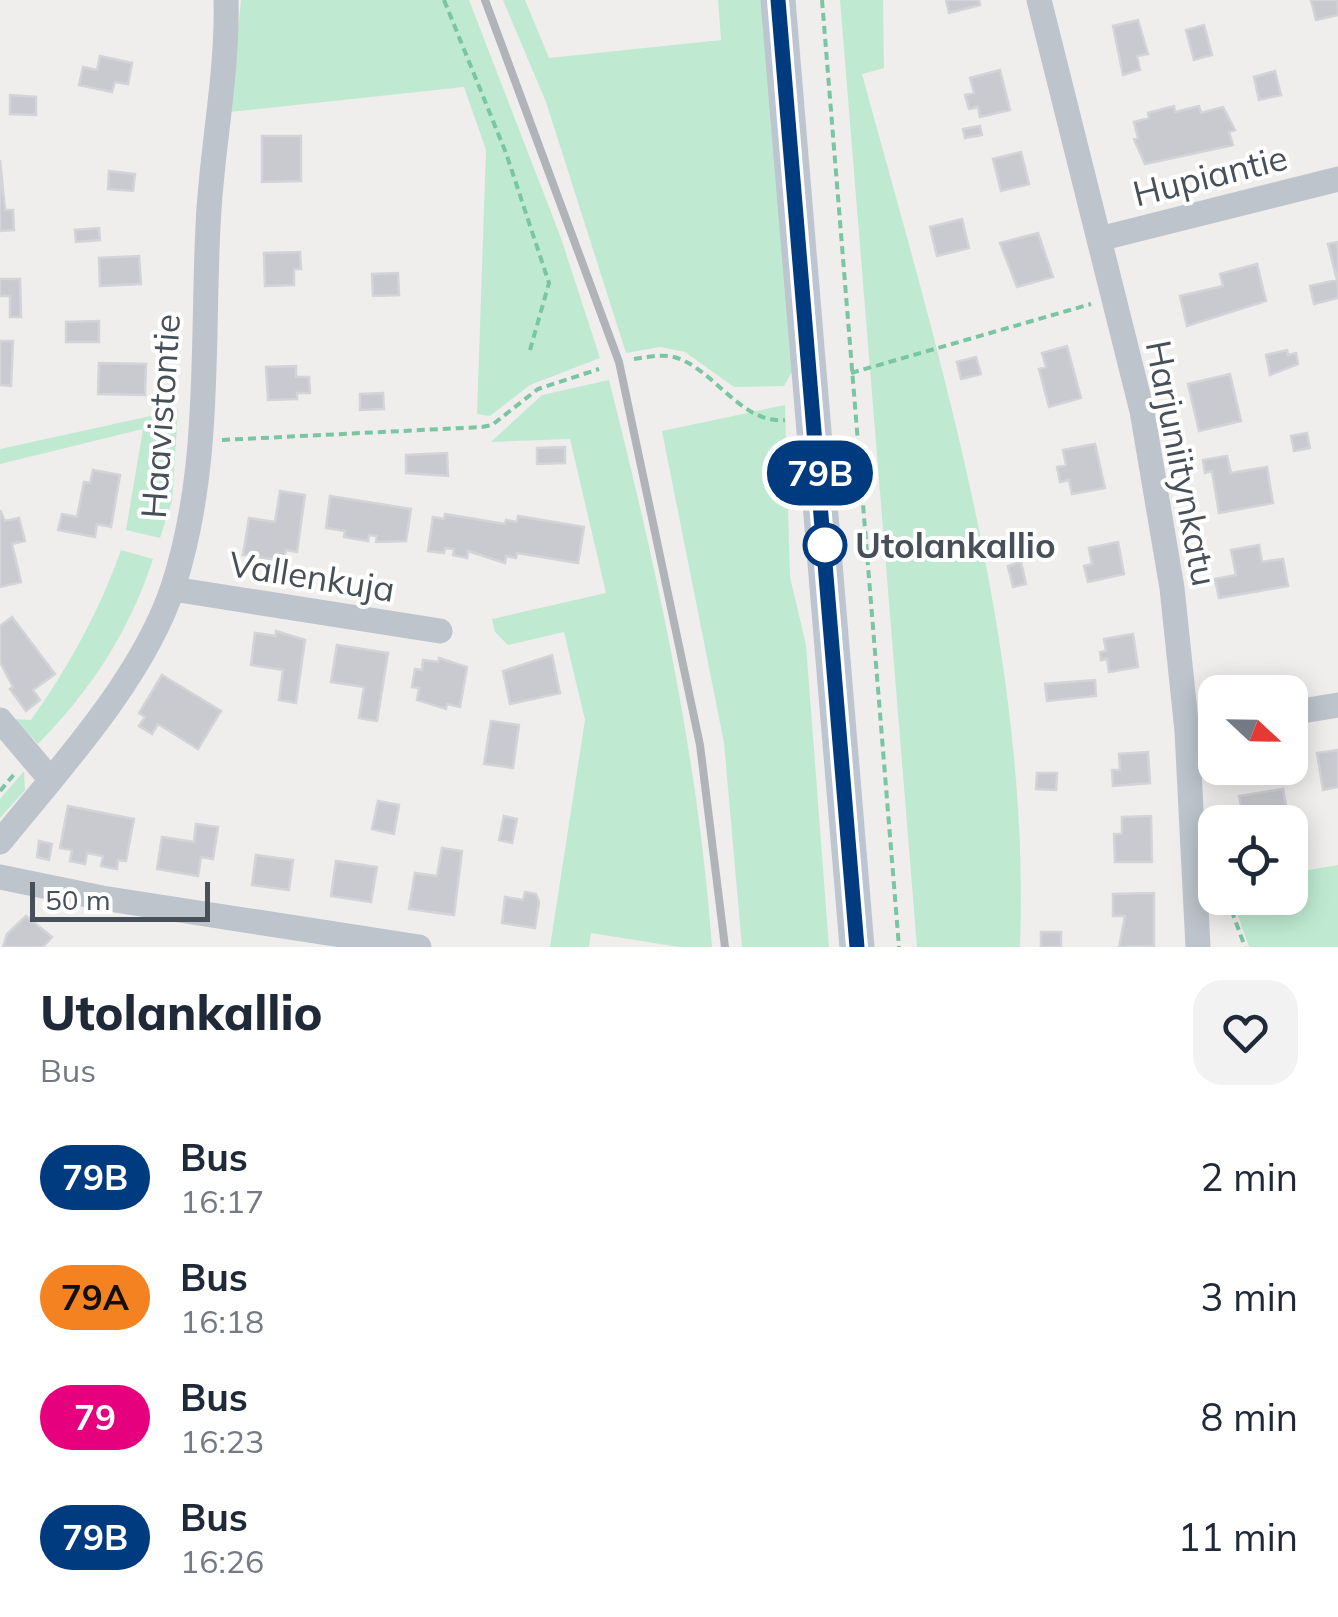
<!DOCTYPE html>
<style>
body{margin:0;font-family:Mulish,sans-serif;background:#f2f2f3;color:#1f2937;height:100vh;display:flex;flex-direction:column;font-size:38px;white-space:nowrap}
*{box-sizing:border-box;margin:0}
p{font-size:32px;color:#747a83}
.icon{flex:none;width:55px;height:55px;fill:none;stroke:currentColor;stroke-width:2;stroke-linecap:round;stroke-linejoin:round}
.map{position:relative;height:947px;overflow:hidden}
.details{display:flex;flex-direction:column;background:#fff;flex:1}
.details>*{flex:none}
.badge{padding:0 20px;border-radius:32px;font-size:35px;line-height:65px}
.needle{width:65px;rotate:112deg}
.fabs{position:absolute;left:1198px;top:675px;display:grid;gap:20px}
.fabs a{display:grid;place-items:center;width:110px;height:110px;border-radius:20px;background:#fff;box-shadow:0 5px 25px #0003;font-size:50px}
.scale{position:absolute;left:30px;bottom:25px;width:180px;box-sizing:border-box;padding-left:10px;border:5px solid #475059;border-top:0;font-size:28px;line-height:35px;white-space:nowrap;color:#475059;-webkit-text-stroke:8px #fff;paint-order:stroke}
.map>.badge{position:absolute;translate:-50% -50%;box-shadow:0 0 0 5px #fff}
.round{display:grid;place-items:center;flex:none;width:105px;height:105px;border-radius:30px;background:#f2f2f3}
.summary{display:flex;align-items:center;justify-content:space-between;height:170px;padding:0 40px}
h1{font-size:48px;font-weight:800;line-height:75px}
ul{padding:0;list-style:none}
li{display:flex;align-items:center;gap:30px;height:120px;padding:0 40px}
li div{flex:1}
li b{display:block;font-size:38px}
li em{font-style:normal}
li .badge{min-width:110px;font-weight:700;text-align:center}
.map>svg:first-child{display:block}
.green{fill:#bfead1}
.building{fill:#c8cad0;stroke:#d2d4d8;stroke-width:2.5}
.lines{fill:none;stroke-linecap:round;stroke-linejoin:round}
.path{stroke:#7ac5a2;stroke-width:4;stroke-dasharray:8 5;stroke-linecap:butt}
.minor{stroke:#bdc4cb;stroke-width:25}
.secondary{stroke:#bdc5d0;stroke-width:35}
.rail{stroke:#b0b3b7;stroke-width:8}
.line-casing{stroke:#fff;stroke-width:22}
.line{stroke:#003b80;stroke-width:15}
.stop-dot{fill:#fff;stroke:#003b80;stroke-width:5}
.labels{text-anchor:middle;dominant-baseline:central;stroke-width:8;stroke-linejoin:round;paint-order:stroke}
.street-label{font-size:35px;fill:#475059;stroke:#fff}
.stop-label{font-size:35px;font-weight:bold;fill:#475059;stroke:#fff;text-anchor:start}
</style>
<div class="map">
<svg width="1338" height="947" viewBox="0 0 1338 947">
<rect width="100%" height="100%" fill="#f0eded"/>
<!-- green -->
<path class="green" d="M241,0H469L561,238L600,358L530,385L490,416L477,414L486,150L464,87L230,112Z
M503,0H525L549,58L721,40L718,0H764L792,372L784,386L734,387L685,352L660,347L626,353L546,102Z
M840,0H883L884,68L862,74C939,356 1031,652 1020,947H917Z
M609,380C656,566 698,754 712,947H679L591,933L589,947H550L585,720L564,632L508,645L495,632L492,619L606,593L570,439L491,442L542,395Z
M785,405L790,577L806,645L829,947H742L724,743L662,431Z
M178,410L172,501L160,538L126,530L143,429L0,464V449Z
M121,550L153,559C129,632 92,689 38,744L14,719L31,720C69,666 99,612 121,550Z
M24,771L25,790L0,818V799Z
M1338,865V947H1249L1232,898H1290V873Z"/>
<!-- building -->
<path class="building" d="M946,0H979L980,5L949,13Z
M1311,0H1338V15L1316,20Z
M1138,20L1148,54L1137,56L1140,70L1123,75L1113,26Z
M1204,25L1212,55L1194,60L1186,30Z
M100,56L132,63L128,84L115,82L112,92L79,85L83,67L97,70Z
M1000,70L1010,110L980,117L978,107L969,109L965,95L974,93L970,78Z
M1275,71L1281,95L1259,100L1254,77Z
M10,95L36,97V115L10,114Z
M1174,106L1175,112L1199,106L1201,113L1223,107L1235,130L1229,132L1233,145L1145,164L1134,139L1138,138L1134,122L1149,118L1148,113Z
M980,126L982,135L965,138L963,129Z
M262,136H301V181L262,182Z
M1021,152L1029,184L1001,191L993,159Z
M0,160L5,210H13L14,230L0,231Z
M109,171L135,174L133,191L108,189Z
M962,219L969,248L937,256L930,227Z
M99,228L100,240L76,242L75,230Z
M1038,233L1053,277L1017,287L1000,243Z
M1338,242V298L1314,304L1310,286L1337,280L1328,244Z
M300,252L301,269H294V285L265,286L264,253Z
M139,256L141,284L100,286L99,258Z
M1257,264L1266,301L1187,326L1180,296L1223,286L1220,274Z
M398,273L399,295L373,296L372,274Z
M0,279H20L21,317H10V296H0Z
M99,321V342H66V322Z
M0,341H13L11,386L0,385Z
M1067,346L1081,398L1049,407L1039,369L1046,367L1042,353Z
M1287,350L1288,355L1296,353L1298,364L1270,375L1266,355Z
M976,357L981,374L961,379L957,362Z
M99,363L146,364L145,395L98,394Z
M296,366V377H309L310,393H297V399L268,400L266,367Z
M1230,374L1241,421L1199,431L1188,384Z
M383,393L384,409L360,410V394Z
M1307,433L1310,448L1294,451L1291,436Z
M1095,444L1105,488L1072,494L1069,480L1060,482L1057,467L1066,465L1063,450Z
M565,447V463L537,464V448Z
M447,453L448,476L406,473V455Z
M1227,456L1231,473L1267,467L1273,503L1219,513L1212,471L1205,473L1203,460Z
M93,470L120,475L111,527L97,524L95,537L58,530L62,514L77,517L84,482L90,483Z
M280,491L305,495L297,552L286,550L284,561L243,555L249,518L275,522Z
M330,496L411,509L406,541L376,542L377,536L369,535L368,541L344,537L345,531L326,528Z
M0,510L5,521L19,518L25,541L12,544L21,582L0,587Z
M445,514L505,524L506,520L517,522L518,516L584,527L578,563L517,553L516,558L506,556L505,563L468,551L467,558L453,555L454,549L445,548L444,553L428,551L433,517L444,519Z
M1118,542L1124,574L1088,582L1084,566L1092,564L1089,548Z
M1259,545L1262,562L1283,559L1288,586L1219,598L1215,579L1236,575L1231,550Z
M1021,562L1026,584L1013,587L1008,566Z
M361,584L379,587L377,599L359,596Z
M12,617L55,674L33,690L40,700L26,711L10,689L13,687L0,662V626Z
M276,631L305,640L296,703L279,700L283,670L251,665L255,633L276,636Z
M1133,634L1138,667L1109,672L1107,659L1101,660L1100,652L1106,651L1104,639Z
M337,645L388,653L377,721L359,718L364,687L331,682Z
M552,655L560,693L510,704L503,671Z
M439,658L467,667L460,707L447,704L446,709L417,700L419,688L412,687L415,669L422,670L423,660L438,662Z
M162,675L221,711L198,749L158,724L152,734L139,726L145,717L139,713Z
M1095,680L1096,696L1047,701L1045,684Z
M491,721L519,725L513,768L484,764Z
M1338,750V787L1323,790L1317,753Z
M1148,752L1150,783L1113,786L1112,770H1120L1119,754Z
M1037,773H1057L1056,790L1036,789Z
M1283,789L1289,822H1244L1239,796Z
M378,801L399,805L394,834L372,829Z
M68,806L134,819L126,861L118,860L117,869L101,866L103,856L87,853L85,864L70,861L72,850L60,848Z
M504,816L517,819L512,843L499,840Z
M1151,816L1152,862H1115L1114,834H1122V817Z
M196,824L218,827L213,859L201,857L198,876L157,869L162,837L194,842Z
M39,841L52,844L49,860L37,857Z
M442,848L462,851L454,915L409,909L415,873L437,876Z
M256,855L293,860L289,890L252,885Z
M336,861L377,867L371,902L331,896Z
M525,892L536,894L539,902L535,928L502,923L505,897L523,900Z
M1154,893V946L1119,947L1125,916H1113V894Z
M26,916L52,937L43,947H3L7,934Z
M1041,932H1061V947H1041Z"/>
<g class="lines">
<!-- path -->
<path class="path" d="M444,0L506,153L549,283L530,350
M822,0L899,947
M634,359C647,357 661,354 674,357C714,368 740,424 785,420
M851,373L1091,304
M222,440L482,427L492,425L538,389L599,369
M0,791L16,772
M1227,898L1245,947"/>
<!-- minor -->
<path class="minor" d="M1039,0L1142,411L1172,588L1187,731L1198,947
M1099,239L1338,179
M173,589L440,631
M1290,713L1338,705
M0,720L51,780
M1187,731L1215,727
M0,842C60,768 143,678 173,587C211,471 202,346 208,226C211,152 228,75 226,0
M0,877L102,898L419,947"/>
<!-- secondary -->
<path class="secondary" d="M778,0L857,947"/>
<!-- rail -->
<path class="rail" d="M485,0L619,362L700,745L725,947"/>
</g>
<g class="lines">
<!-- line casing -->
<g class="line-casing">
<path id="line" d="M778,0L857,947"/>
</g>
<!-- line -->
<use href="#line" class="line"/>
</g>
<!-- markers -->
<circle class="stop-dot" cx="825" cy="545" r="20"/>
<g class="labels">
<!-- street labels -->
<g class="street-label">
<text transform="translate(1210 175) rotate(-14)">Hupiantie</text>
<text transform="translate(160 416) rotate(-86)">Haavistontie</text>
<text transform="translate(1182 463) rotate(79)">Harjuniitynkatu</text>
<text transform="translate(312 576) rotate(9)">Vallenkuja</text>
</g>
<!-- stop labels -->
<g class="stop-label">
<text x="855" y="545">Utolankallio</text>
</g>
</g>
</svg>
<div class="fabs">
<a><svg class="needle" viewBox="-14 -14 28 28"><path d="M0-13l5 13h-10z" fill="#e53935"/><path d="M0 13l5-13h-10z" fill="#747a83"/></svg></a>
<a><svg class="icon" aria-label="locate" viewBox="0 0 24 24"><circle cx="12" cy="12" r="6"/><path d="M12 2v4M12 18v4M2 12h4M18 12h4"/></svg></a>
</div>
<div class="scale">50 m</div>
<b class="badge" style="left:820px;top:473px;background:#003b80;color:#fff">79B</b>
</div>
<section class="details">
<div class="summary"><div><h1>Utolankallio</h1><p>Bus</p></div><a class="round"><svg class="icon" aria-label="heart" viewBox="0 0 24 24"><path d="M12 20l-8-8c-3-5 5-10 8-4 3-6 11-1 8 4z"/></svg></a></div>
<ul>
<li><span class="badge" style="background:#003b80;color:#fff">79B</span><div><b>Bus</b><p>16:17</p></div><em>2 min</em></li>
<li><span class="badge" style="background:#f58220;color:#111">79A</span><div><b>Bus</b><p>16:18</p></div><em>3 min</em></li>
<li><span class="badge" style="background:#e6007e;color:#fff">79</span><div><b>Bus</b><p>16:23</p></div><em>8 min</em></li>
<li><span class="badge" style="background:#003b80;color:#fff">79B</span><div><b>Bus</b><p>16:26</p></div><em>11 min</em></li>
</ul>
</section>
